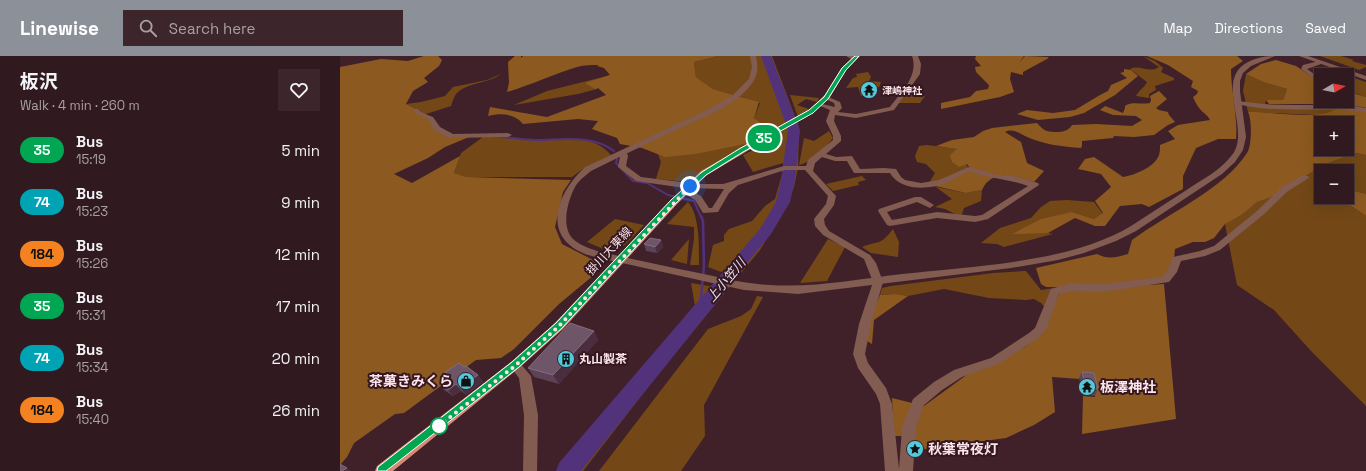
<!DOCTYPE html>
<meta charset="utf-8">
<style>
body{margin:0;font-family:"Space Grotesk","Noto Sans JP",sans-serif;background:#3c262c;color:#f1f3f6;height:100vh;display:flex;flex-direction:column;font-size:15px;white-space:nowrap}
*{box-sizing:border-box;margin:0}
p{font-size:13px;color:#a8a0a4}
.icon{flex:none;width:22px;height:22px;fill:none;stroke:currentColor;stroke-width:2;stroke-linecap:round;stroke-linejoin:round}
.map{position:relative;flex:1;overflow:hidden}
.panel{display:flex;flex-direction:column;background:#30191f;width:340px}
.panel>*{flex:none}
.badge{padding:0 8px;border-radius:13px;font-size:14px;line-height:26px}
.needle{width:26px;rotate:80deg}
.buttons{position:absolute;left:974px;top:12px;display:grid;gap:8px}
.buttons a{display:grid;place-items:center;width:40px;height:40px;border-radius:0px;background:#30191f;box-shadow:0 4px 16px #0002,0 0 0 1px #4b383d;font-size:20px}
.you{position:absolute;width:20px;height:20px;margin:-10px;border:3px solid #fff;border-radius:50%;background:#1a73e8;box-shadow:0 0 0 6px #1a73e833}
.map>.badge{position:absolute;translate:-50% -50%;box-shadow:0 0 0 2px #fff}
.round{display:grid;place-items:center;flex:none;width:42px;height:42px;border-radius:0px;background:#3c262c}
.headline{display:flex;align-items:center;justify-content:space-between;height:68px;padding:0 20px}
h1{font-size:19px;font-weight:700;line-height:30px}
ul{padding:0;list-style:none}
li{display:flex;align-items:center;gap:12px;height:52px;padding:0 20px}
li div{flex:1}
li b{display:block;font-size:15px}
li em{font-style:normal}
li .badge{min-width:44px;font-weight:700;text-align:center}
header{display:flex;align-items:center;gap:24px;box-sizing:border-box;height:56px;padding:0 20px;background:#8c9099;color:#fff}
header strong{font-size:19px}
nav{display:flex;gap:22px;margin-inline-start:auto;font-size:14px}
.search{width:280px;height:36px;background:#3c262c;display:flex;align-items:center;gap:10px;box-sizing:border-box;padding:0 14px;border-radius:0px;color:#a8a0a4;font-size:15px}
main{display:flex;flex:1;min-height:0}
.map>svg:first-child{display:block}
.green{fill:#734816}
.forest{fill:#8c5a20;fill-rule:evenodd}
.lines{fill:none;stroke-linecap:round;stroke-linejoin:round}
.stream-far1{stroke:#53327c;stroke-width:2}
.stream{stroke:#53327c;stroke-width:2.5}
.river{fill:#53327c;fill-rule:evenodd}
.minor{fill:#825b51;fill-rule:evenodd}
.tertiary{fill:#825b51;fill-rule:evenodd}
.primary{fill:#d88874;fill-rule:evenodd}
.wall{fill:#5d4358}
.shaded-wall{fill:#4a2e3f}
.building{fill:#6e5568;stroke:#846b7c}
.line{fill:#00a651;stroke:#fff}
.walk{stroke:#fbe5ea;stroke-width:4;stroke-dasharray:0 7.2}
.stop-dot{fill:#fff;stroke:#00a651;stroke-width:2}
.labels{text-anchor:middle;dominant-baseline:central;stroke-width:4;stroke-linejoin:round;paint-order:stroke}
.far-poi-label{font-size:10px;font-weight:bold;fill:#fbe5ea;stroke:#35171f;text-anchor:start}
.street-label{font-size:12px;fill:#fbe5ea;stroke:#35171f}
.poi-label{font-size:12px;font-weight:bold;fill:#fbe5ea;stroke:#35171f;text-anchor:start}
.water-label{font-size:13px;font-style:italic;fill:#e5def3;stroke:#35171f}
.near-poi-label{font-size:14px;font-weight:bold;fill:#fbe5ea;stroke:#35171f;text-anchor:start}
</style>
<header>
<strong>Linewise</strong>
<div class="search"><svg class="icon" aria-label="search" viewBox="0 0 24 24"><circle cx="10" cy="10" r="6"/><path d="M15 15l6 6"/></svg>Search here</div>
<nav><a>Map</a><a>Directions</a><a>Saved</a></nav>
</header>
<main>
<section class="panel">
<div class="headline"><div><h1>板沢</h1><p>Walk · 4 min · 260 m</p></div><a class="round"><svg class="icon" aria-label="heart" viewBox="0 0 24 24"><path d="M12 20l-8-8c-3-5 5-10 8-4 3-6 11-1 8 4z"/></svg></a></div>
<ul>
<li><span class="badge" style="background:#00a651;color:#fff">35</span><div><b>Bus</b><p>15:19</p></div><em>5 min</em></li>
<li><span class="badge" style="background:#00a3b4;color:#fff">74</span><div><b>Bus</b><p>15:23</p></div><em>9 min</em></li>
<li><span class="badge" style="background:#f58220;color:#111">184</span><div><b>Bus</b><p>15:26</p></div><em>12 min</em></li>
<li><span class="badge" style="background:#00a651;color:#fff">35</span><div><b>Bus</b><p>15:31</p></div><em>17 min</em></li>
<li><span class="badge" style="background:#00a3b4;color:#fff">74</span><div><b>Bus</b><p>15:34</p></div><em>20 min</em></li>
<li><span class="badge" style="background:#f58220;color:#111">184</span><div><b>Bus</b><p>15:40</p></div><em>26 min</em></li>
</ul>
</section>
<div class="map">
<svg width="1026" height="415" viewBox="0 0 1026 415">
<rect width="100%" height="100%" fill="#402129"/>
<!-- green -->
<path class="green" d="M378,0H432L459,71L458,112L454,131L443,156L420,194L329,304L243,415H218L355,250L351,227L374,231L384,217L368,211L373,189L384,185V179L389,173L412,165L425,150L435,143L443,115V107L413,116L403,99L441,80L414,62L420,47L405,42L373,33L356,21L354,6Z
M803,0L815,5L823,12L821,16L834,22V24L815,30L816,34L809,38V42L796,40C799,34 804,32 807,26L790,13C799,8 809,18 819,11Z
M980,0H1001L1014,4L1012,5L1026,9V11L1019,14Z
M528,16L531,21L529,25L541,26L539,31L534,32L531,37L521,40L518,31L506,32L513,22L517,21L516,18Z
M161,18C148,28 127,26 116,38C114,41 112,47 111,50L86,58L66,48L81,46L105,40L113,31L147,24Z
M906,18L923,26L947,33L943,44H926L925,48L1023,51L1022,53H996L992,56L979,59L908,56L903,35Z
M271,19L257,33L238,38L174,49L207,35Z
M1011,21L1026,26V41L1007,34V28L1014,26Z
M570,31L576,32L572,37L585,40L580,47H558Z
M450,39L479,42L477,46L466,43L457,49L469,53L458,61Z
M489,75L493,82C485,92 472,106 459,109L464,82L474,85Z
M143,81C161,81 178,83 195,84C222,85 251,76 271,99L244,112L232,121H127L114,117L121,97Z
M410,87L362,115L349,126L316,123L321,106L318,98L327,100Z
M587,89L618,93L629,113L601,127H589L595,117L586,108L577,106L575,100L579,90Z
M1016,97L1026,99V138L1007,133V115H981V141H998L1026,160V350L972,296L934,254L897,229L885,168L917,146L958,126L983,109Z
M522,120L526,124L518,126L519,129L493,135L486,128Z
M596,131L626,137L642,134L641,145L624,152L621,161L605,153L595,151L612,143Z
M727,144L754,146L763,158L754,163L732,156L708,177L713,178L664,191L657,188L641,187L660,172L691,162L701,151L710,145Z
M348,146C360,159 359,192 359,209H350L354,183V171L327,168Z
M275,163L304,169L285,189L266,194L247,186Z
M553,173L559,186L558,201L531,197L522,191C539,184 539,191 553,173Z
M349,183L347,208L331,204Z
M488,183L505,191L487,225L460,227Z
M686,215L701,234L722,231L706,253L701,247L694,243L686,244L649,242L604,233L568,240L556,238L540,239L542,232L551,230L653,217Z
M417,240L423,241L364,349L365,380L341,415H259L368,273L401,260L411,253Z"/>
<!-- forest -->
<path class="forest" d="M84,0H98L102,4L99,10L84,22L88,26L73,35L66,48L86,58L97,72L112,80L134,79L105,91L88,102L54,118L72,127L120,100L114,117L127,121L231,124L223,136L215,171L222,188L259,207L260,214L219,248L174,293L161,302L136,304L64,357L55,358L14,387L7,401L0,409V11L41,3L68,5Z
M175,0H181V2L183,0H378L354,6L356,21L373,33L419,46L414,62L432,74L410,87L355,98L325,101L302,92L280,88L277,82L252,73L258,65L238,63L183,68C174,57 161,57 148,60L150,51L207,61L266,39L258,32L255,33L245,27L270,19L264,12L257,10L259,9C252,9 244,9 237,11C214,18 191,29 167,36L169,27L168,6Z
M636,0H684L679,7L685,0L709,1L707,3L683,16V19L671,16L670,23L674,36L660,41L601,53V47L630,41L636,35L648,33L649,29L636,16L635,11L641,10L635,3Z
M807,0H897L903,5L891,13C891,36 898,60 896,83H878L856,92L843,120V133L809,151L802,148L780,150L765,170H755L735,162L708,177L672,178L701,163L732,156L754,163L763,157L755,145L771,131L761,118L738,113L745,103L754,101L783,121C795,119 815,111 819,99C820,96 820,92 820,89L835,83L828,75L838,69L870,64C867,58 864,58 860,53C857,50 855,45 853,41L857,38L858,35L851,31L853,25L828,9Z
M936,4L956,10L981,27V45H1007V35L1026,41V52L1023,51L985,48H929L926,44H943L947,33L923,26L906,18L921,8Z
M784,13L791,14L798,20L775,39L744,57L730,61L698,64L677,58L687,54L713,57L735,54L760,39L768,35L771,29L787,22L780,17L784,16Z
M819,35L827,43L816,52L819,54L828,56L829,59L835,66L828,69L814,79L794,81L774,80L773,82L742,85V90L741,92C723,91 701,88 685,80C678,77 673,72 665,76L681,86L687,107L704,115L694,126C676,121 652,112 642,134L626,137L595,130L630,112L627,108L619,111L612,106L610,99L617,93L596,90L612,84L634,81L643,75L652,72L697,67C700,70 703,74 707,75C716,77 728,77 732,69L756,68L792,70L802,64L796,60L773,59L760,54L765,50L783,57L785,52V50C793,45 801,49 810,47L811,44L810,40Z
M996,53L1026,54V99L1016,97L983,109L939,138L917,146L901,159L885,168L874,182L865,186H853L835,193L833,213L825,224L751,232L706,231L701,228L696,212L757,198C768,204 777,201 788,198L792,184C827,158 884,133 907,97C912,90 912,63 908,56C929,55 979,65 996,53ZM981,67H1007V93H981Z
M1007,133L1026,138V160L998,141H1007Z
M824,228L836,363L742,378L743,340L755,341L754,324L712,321L715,356L694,369L666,382L569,395L572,380H554L552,342L584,350L628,318L685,291L703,277L719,238L724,234Z
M556,238L568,240L534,264L532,288L527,285L532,258L540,239Z"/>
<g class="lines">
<!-- stream-far1 -->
<path class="stream-far1" d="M158,81C171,81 183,84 195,84C222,84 251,78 274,95
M277,103L276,107L293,125L307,127L328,139L354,145L361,161"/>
<!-- stream -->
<path class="stream" d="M360,253L364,210L363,165L361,160"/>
<!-- river -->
<path class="river" d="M421,0H431L460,74L455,124L450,146L431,178L394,223L377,246L241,415H216L219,407L420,173L436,146L441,124L448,74Z"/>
<!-- minor -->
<path class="minor" d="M506,0H513L516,2L513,4Z
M572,0H578L581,8L580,18L554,54L516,62L495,59L494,65L501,80V85L486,98L496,101L512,100L520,113L544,112L556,113L561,121L565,124L581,127L599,124L629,111L657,119L674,120L698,127L699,129L648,163L635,166L597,162L550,170L547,169L538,155L539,153L575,141H581L594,149L590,152L577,146L547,156L552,164L597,156L635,160L642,159L688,130C672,124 656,123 640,119C637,118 632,115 628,116C621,118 613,124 606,127C588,134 560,135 550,117H514L507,105H495L482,101L475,107L473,115L496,140L494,149L484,163L485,169L489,175L530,199L536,207L543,226L531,268L525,298L528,307L546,332L552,348L559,413L562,372L573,343L594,326L614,314L651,302L689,277L695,272L711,233L731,227L762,228L822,221L827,215L833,201L860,195L874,190L917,155L942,131L962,120H968L969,122L948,135L923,159L880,194L865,200L841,205L837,216L829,226L762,236L731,235L719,238L706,274L697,283L659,308L622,321L602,334L583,350L576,372L573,415H545L540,348L536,338L518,312L513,298L519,268L533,226L524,203L483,179L475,170L474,163L486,148L488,140L465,114H445L398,129L389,137L378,156L363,157L355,144L342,136L341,134L344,132L296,125L278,111L280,100L279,97L283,95H286L288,100L286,110L301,121L357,128H383L444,110H466L468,104L493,84V80L486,65L490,54L478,49V47L495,51L494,47L483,42L486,40L500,46L502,52L498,56L516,58L550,51C561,36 579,20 572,0ZM348,132L384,133L372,152H369L361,140Z
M979,5L981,6V8L967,13L981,23V28L961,13L963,9Z
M898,45L933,49H1005L1026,52V56C983,50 938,58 896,48V46Z
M74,53H78L80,56L93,61L100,71L113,78L168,77L172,79L168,81L109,82L94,74L88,63L76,58L73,54Z
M175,304L179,306L191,320L198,359L197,415H183L184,359L179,322L169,309L171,306Z"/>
<!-- tertiary -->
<path class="tertiary" d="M410,0H416C418,9 418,18 413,26C396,51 362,61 336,74C308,87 279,101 251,115C245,120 239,124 235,131C228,144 221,169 232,182C239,189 249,192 257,195C291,203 325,210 359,217C383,222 406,228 430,229C474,232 518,223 562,218C632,210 730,207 791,170C810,158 829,145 848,133C863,123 881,114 892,99C912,74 873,24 908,6C916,2 925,0 935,0L911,10L903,17L900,25V35L906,81L903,94L895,106L882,118L796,175L776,185L744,197L718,204L671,212L458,238L404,234L255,201C201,187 212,142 245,111L361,57L392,40L409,23L412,11Z
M959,0H968L1026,20V24Z"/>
<!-- primary -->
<path class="primary" d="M514,0H520L506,14L490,41L473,56L367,119L337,148L223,273L179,312L53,415H35L37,410L171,306L215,267L331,144L361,115L469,54L485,39L502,12Z"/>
</g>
<!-- wall -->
<path class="wall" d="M321,184L323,191L317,197L306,195L304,188Z
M254,275L258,284L219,328L194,321L188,312Z
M124,311L138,319L143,326L126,339L121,335L113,340L104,334L99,327L107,322L104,317Z
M742,316L758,333L755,340L743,338L739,322Z"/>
<!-- shaded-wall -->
<path class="shaded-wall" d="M321,184L323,191L317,197L315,191Z
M254,275L258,284L219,328L213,319Z
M138,319L143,326L126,339L121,332Z
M116,328L121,335L113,340L108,334Z
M7,412L11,415H2Z"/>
<!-- building -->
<path class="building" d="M310,182L321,184L315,191L304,188Z
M230,267L254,275L213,319L188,312Z
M119,307L124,311L126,310L138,319L121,332L116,328L108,334L99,327L108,321L104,317Z
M742,316L754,317L758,333L746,332Z
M0,408L7,412L2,415H0Z"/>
<!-- line -->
<path class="line" d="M515,0H519L506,14L488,43L473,57L403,96L366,119L336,147L222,272L179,311L46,415H37L38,411L172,306L216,267L331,144L362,116L399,93L469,54L484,41L502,12Z"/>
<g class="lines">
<!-- walk -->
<path class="walk" d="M99,370L176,309L219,270L350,130"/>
</g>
<!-- icons -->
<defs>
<g id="temple-disc" transform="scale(0.9)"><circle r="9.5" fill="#53cadc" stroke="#35171f"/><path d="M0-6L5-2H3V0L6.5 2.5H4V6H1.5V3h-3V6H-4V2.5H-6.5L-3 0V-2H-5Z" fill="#111"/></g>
<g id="building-disc" transform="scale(0.9)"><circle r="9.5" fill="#53cadc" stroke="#35171f"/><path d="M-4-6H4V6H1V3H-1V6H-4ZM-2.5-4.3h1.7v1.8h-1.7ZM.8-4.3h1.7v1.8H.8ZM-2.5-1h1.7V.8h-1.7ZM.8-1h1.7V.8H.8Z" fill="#111"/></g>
<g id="shop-disc" transform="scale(0.9)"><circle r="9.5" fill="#53cadc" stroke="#35171f"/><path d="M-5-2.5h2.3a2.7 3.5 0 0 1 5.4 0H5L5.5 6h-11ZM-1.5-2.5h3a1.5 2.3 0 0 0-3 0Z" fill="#111"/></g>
<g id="sight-disc" transform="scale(0.9)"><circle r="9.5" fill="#53cadc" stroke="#35171f"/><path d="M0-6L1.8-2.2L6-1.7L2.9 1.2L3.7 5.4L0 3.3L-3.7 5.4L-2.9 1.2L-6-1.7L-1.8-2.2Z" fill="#111"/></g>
</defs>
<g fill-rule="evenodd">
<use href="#temple-disc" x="529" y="34"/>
<use href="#building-disc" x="226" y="303"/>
<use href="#shop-disc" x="126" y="325"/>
<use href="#temple-disc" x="747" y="331"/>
<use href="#sight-disc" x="575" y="393"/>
</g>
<!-- markers -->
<circle class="stop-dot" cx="99" cy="370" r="8"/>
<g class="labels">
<!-- far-poi labels -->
<g class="far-poi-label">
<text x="542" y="34">津嶋神社</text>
</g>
<!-- street labels -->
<g class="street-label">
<text transform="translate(269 195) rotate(-47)">掛川大東線</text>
</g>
<!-- poi labels -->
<g class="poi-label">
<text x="239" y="303">丸山製茶</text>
</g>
<!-- water labels -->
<g class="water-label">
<text transform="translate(386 224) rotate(-50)">上小笠川</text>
</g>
<!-- near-poi labels -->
<g class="near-poi-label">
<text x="113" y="325" text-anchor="end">茶菓きみくら</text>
<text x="760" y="331">板澤神社</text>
<text x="588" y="393">秋葉常夜灯</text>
</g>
</g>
</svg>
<div class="buttons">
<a><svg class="needle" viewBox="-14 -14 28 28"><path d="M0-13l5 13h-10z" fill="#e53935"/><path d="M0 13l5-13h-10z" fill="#a8a0a4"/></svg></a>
<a>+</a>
<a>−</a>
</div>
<div class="you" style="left:350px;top:130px"></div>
<b class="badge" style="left:424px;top:82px;background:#00a651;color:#fff">35</b>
</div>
</main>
